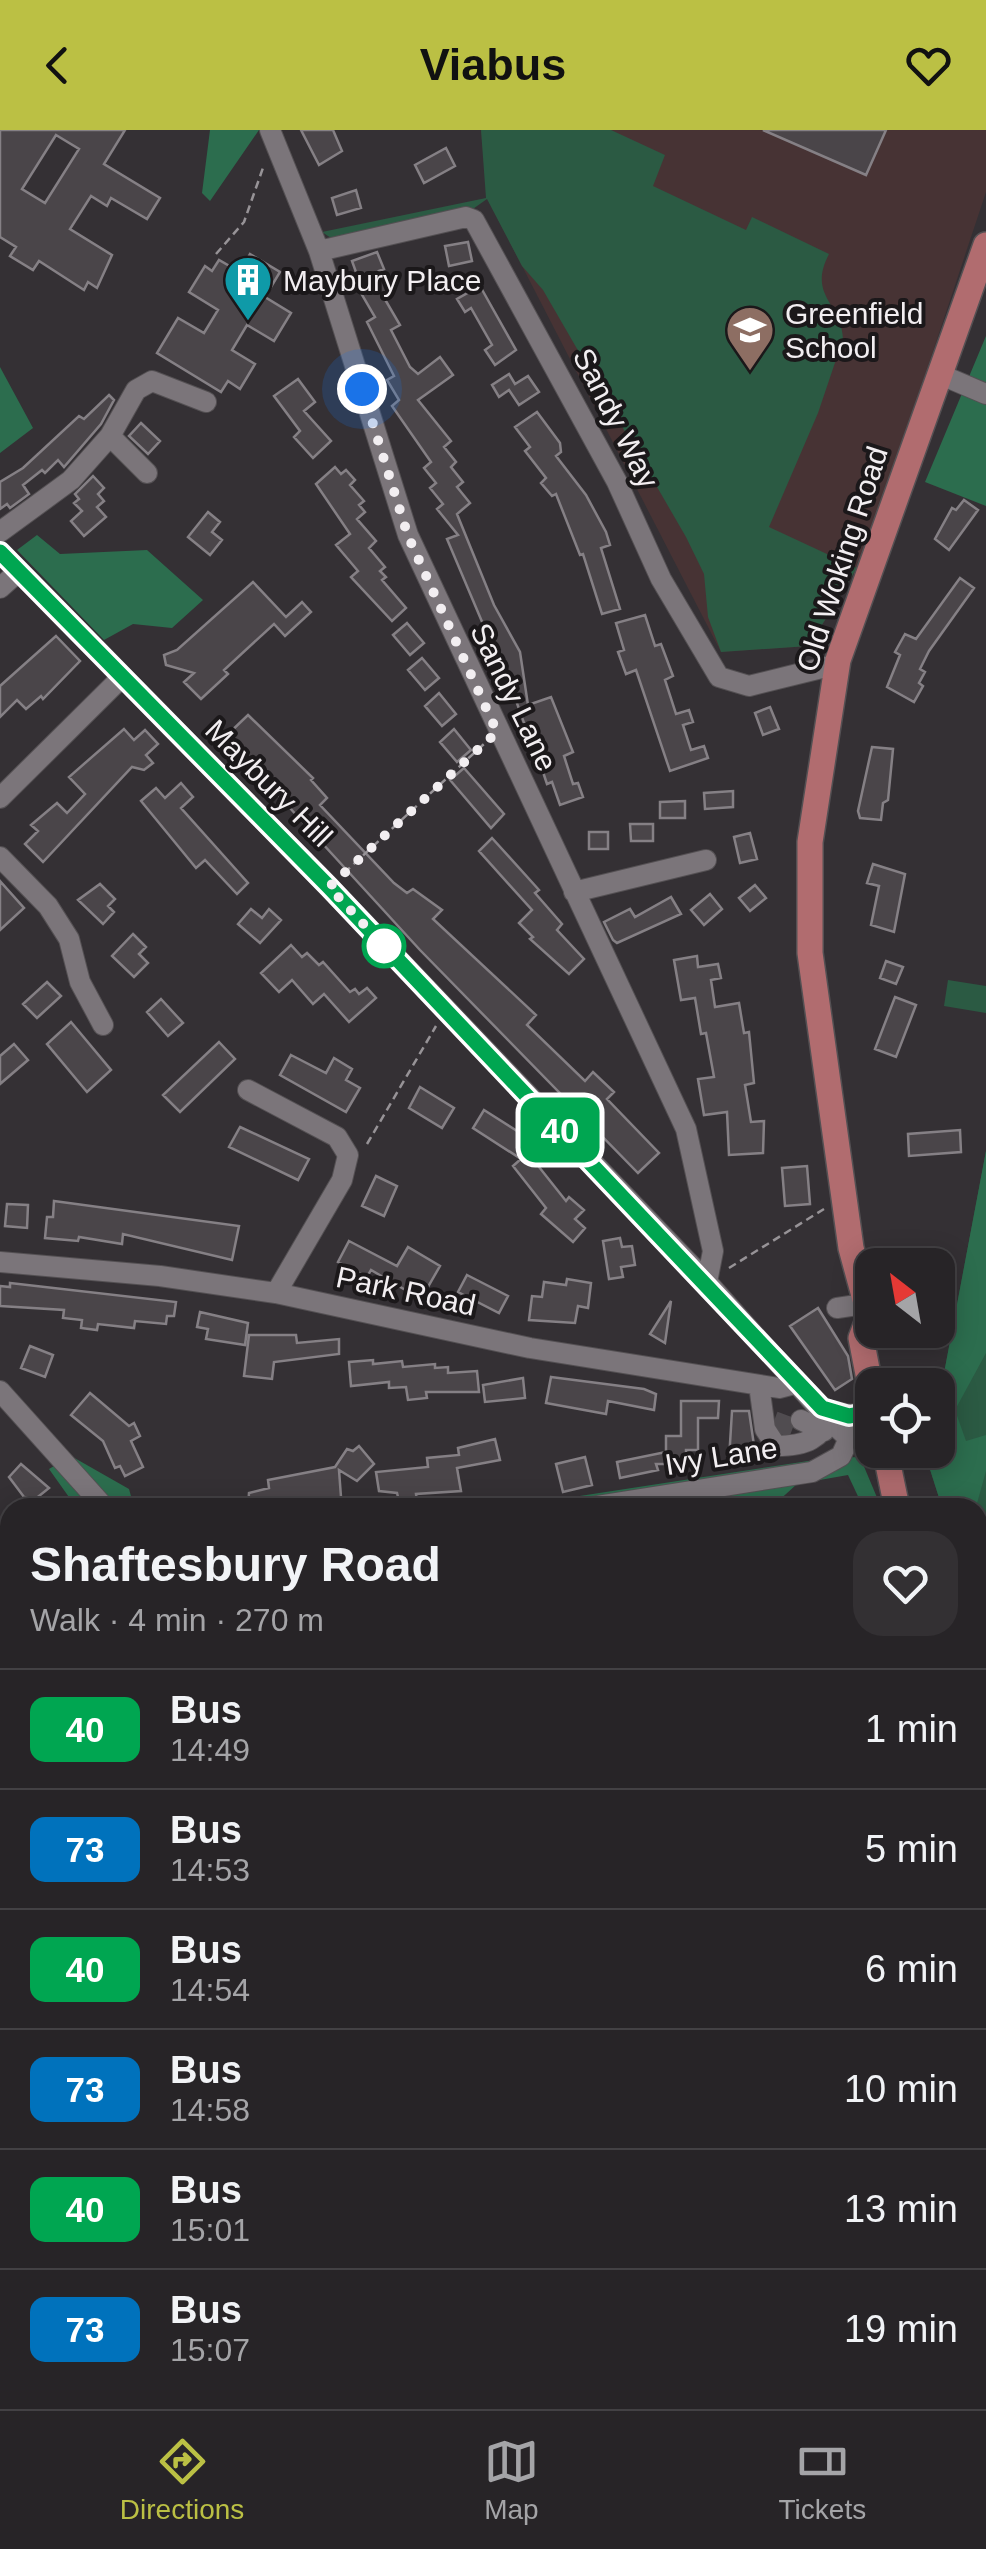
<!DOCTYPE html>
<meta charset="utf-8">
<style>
body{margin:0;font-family:Helvetica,sans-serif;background:#333033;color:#f1f3f6;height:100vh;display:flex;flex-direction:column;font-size:38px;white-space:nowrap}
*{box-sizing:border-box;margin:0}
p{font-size:32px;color:#a4a4a7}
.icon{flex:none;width:55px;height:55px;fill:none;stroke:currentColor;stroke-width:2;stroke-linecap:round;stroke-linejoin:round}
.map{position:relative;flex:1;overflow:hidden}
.drawer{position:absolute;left:0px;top:1368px;width:988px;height:912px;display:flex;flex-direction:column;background:#272427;border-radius:30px 30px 0 0;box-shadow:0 5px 25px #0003,0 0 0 2px #434144}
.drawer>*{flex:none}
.badge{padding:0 20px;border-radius:15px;font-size:35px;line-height:65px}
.needle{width:65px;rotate:329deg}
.controls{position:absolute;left:855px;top:1118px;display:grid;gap:20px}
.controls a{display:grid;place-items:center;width:100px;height:100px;border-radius:20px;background:#272427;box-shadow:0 5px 25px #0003,0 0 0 2px #434144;font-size:50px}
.you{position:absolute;width:50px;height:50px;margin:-25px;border:8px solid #fff;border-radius:50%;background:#1a73e8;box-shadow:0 0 0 15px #1a73e833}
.map>.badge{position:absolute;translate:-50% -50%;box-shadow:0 0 0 5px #fff}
.round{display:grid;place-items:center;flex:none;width:105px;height:105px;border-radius:30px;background:#333033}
.head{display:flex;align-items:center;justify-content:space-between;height:170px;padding:0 30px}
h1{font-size:48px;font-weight:800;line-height:75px}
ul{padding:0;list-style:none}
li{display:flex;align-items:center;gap:30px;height:120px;padding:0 30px;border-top:2px solid #434144}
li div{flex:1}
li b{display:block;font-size:38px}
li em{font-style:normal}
li .badge{min-width:110px;font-weight:700;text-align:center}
header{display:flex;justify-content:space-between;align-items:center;height:130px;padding:0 30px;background:#bbc044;color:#111;font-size:45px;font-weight:800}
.tabs{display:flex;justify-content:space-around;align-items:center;height:140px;border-top:2px solid #434144;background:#272427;font-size:28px;color:#a4a4a7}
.tabs a{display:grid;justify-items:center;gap:5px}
.tabs .current{color:#bbc044}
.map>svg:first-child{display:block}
.education{fill:#473334}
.green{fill:#2b5a43}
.forest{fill:#2c6d4e}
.building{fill:#4a4549;stroke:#858085;stroke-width:2.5;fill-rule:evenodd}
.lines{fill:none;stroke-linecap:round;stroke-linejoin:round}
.minor-tunnel{stroke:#504c50;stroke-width:20;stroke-dasharray:20 10;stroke-linecap:butt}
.minor-casing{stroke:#545053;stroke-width:22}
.major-casing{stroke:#545053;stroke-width:28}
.path{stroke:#979397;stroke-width:2.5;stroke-dasharray:8 5;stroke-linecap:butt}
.minor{stroke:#7b757a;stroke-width:20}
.major{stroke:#b16c6f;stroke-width:25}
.line-casing{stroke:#fff;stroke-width:22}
.line{stroke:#00a651;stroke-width:15}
.walk{stroke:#f2eef1;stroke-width:10;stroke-dasharray:0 18}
.stop-dot{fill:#fff;stroke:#00a651;stroke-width:5}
.labels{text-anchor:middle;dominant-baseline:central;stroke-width:8;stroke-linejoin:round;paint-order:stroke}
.poi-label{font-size:30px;fill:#f2eef1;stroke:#1b181a;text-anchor:start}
.street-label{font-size:30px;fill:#f2eef1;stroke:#1b181a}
</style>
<header><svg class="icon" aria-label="back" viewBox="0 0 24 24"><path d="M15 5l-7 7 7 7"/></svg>Viabus<svg class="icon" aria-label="heart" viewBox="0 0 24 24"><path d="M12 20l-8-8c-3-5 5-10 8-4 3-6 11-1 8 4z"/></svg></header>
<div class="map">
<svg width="986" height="2279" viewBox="0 0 986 2279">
<rect width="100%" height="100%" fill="#343034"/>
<!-- education -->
<path class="education" d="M481,0H986V62L865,426L809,516L721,522L487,68Z"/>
<!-- green -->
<path class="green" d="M481,0H611L665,25L653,56L746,100L752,87L829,124C807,166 842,173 843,209L818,283L769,397L857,438L809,516L721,522L708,487L704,444L686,407L543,160L522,136L487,69L470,81L334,110L322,102L486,68Z
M948,850L986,856V883L944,876Z
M986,1021V1507L978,1484V1378L942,1377L927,1330L929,1320H938V1275Z"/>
<!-- forest -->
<path class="forest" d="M210,0H259L210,71L202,63Z
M986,206V376L925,352Z
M0,237L33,298L0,323Z
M37,405L60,424L147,420L203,470L172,498L133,494L104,510L17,420Z
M986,1021V1223L955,1280L966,1311L986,1305V1341L976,1377H942L927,1330L929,1320H938V1275Z
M71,1326L129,1359L134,1377H76L49,1339Z
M860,1327L881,1377H863L848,1345L797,1354L775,1374L756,1377L502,1378L828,1328Z"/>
<!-- building -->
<path class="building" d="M0,0H125L104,34L160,68L147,89L111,68L107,76L91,66L70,99L112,125L97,158L88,152L84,160L39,131L33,140L10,126L16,117L0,107ZM56,5L79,19L45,73L22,59Z
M301,0H333L342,21L319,35Z
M763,0H886L866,45Z
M446,18L455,36L424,53L415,35Z
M356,60L361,78L337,85L332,68Z
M468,112L472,131L449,136L445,116Z
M377,122L384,139L379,141L391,162L383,166L400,195L391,200L410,237L418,244L440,227L453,245L418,270L451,311L444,317L456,332L451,337L463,352L457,357L470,373L457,384L494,475L520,522L528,575L551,567L573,622L564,626L573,654L578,653L583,667L560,675L552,652L547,654L542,639L552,636L541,609L534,612L524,593L513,562L506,564L491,513L447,409L458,405L437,379L443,374L430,358L436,353L424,338L431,332L392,276L399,270L387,250L394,246L367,192L375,187L358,158L361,156L352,131Z
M250,124L280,142L265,167L291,183L274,211L247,195L232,220L255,234L240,259L228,251L221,262L157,223L178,188L204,203L218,180L189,162L205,136L212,141L219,130L240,142Z
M480,156L516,220L495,235L485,220L492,215L471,178L465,182L457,169Z
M509,244L515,254L528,246L539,262L519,275L509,260L499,267L492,255Z
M298,249L315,272L304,281L331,311L313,328L294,307L300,301L274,266Z
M109,265L114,270L101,294L64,337L58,330L45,343L42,340L23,355L29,364L10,378L7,374L0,379V352L23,338L79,286L84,289Z
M537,282L560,313L561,322L556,326L586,365L606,402L610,415L601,418L620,479L602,484L583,424L580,425L556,364L552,366L541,353L546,348L525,321L530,317L515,297Z
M141,293L160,311L148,324L129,306Z
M335,337L341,344L346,340L355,350L350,355L364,371L359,375L365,382L357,389L376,411L369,418L385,437L380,441L386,447L382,450L406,478L392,491L351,447L358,441L336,415L350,404L316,354Z
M93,346L104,358L98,364L104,371L97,377L106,387L84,406L71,391L82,381L74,373L79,369L75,364Z
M964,370L978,380L949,420L935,409L952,378L956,380Z
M208,382L220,392L212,402L222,410L210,425L188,407Z
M960,448L974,458L929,521L920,539L925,542L919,553L923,556L914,572L887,557L900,525L895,522L905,504L916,509Z
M253,452L286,487L302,472L311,482L285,506L274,494L224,540L228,544L201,569L184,552L194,543L166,535L164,525L177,520Z
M645,485L655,516L661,514L673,546L665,550L676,584L689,580L693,592L683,595L691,620L704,616L708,628L670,641L636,540L626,544L618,522L624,520L616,493Z
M407,493L424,513L410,525L393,505Z
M56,506L80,531L43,569L41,566L26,579L17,570L0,587V556Z
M422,528L439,548L425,560L408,540Z
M439,563L456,584L442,596L425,576Z
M770,577L779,599L763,605L755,583Z
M248,585L313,648L311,650L327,668L320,675L394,753L407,763L413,759L442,780L433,789L536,885L527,895L585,951L593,942L614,962L607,969L659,1023L638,1043L420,820L256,641L254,643L236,625L224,608Z
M124,599L134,610L145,600L158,614L146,625L153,633L144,640L132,637L43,732L25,714L38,701L31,695L57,673L67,683L85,664L69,647Z
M454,599L471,620L457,632L440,612Z
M872,617L893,619L888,670L883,673L881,690L860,688L858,681Z
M464,638L504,684L491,698L450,650Z
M181,653L193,667L181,678L248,753L237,764L205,730L196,738L141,671L156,658L165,668Z
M733,661V677L705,679L704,663Z
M685,671V688H660V672Z
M630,694H653V711H631Z
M589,702H608V719H589Z
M750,703L757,729L740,733L734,707Z
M492,708L539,760L535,763L562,794L557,800L584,829L569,844L530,809L533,807L519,793L532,780L479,721Z
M873,734L905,744L894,802L871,795L879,756L867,753Z
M0,751L24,778L0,800Z
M100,754L115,769L108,776L114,782L103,794L78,770Z
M755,755L766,768L750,781L739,768Z
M710,764L722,779L704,795L691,780Z
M671,767L681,784L617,813L613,810L604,792L630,779L635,787Z
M251,779L262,788L269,779L281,790L260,813L238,794Z
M133,804L146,817L139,824L148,833L134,847L112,826Z
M291,815L302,827L307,823L319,835L323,832L350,862L355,859L359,864L367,858L376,868L349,892L324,864L313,874L292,850L279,862L261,843Z
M697,826L698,837L718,834L721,848L711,850L715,877L739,873L744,903L749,902L754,953L745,955L751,992L764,991L763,1023L729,1025L727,982L704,985L698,949L714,947L706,903L701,904L695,868L681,870L674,830Z
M886,831L903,837L896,854L880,848Z
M47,852L61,866L37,888L23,874Z
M895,867L916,875L896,927L875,919Z
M161,869L183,893L168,906L147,882Z
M71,892L111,940L87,962L47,914Z
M219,912L235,929L180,982L163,965Z
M14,914L28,930L0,954V926Z
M291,925L326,943L334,928L352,939L346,950L360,958L346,982L280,945Z
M420,957L454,978L442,998L409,978Z
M484,980L525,1006L520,1013L566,1071L569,1067L584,1080L575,1089L585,1098L573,1112L541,1084L546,1078L513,1036L521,1029L473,998Z
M240,997L309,1029L298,1050L229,1017Z
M960,1000L961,1022L909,1026L908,1004Z
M807,1036L810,1074L785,1076L782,1038Z
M376,1046L397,1056L384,1086L362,1076Z
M54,1071L239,1096L232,1130L123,1104L122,1114L79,1107L78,1111L45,1108L47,1087H53Z
M7,1074L28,1075L27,1098L5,1096Z
M620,1108L622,1117L632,1116L635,1135L621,1137L623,1147L609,1149L603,1111Z
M349,1111L397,1136L408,1117L440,1136L421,1169L371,1140L367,1147L338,1132Z
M467,1145L508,1166L499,1183L458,1162Z
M567,1149L591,1153L588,1178L578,1176L575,1193L529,1190L532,1166L542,1167L544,1152L566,1155Z
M10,1153L176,1172L174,1186H167L166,1194L135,1191L134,1198L98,1194L97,1200L81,1198L82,1190L63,1188L64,1180L0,1176V1156L10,1157Z
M671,1171L665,1213L650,1204Z
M818,1178L848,1226L852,1249L835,1260L790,1196Z
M200,1182L248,1193L245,1215L206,1209L208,1199L197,1197Z
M249,1205H296L297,1213L339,1209V1224L274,1232L272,1249L244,1246Z
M30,1216L53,1225L45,1247L21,1238Z
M373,1230V1234L402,1231L403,1237L435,1234V1238L448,1237V1243L477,1241L479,1262H426L427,1268L408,1270L406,1257L389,1258V1252L351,1256L349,1232Z
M551,1247L644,1259L656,1264L654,1280L608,1271L606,1284L546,1273Z
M523,1248L525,1268L485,1272L483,1255Z
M90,1263L129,1296L134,1293L140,1306L131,1311L143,1337L125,1346L120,1336L115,1338L103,1311L71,1285Z
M681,1271H719L718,1288H698V1320H686V1334H656L658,1340L620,1348L617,1332L666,1322V1306H681Z
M732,1281H749L756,1329L729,1330Z
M495,1309L500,1330L457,1338L461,1361L416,1364L417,1371H399L397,1363L379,1361L376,1342L428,1337L427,1328L459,1325L458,1318Z
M359,1316L374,1334L357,1351L339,1340L341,1367L324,1370L325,1378H248L249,1363L269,1358L268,1350L335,1337L347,1319L353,1321Z
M585,1327L592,1355L563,1362L556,1334Z
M21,1334L49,1358L34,1370L24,1367L9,1347Z"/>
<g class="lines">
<!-- minor-tunnel -->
<path class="minor-tunnel" d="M774,1291L798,1300"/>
<!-- minor casing -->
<g class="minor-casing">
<path id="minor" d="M270,0L319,121L408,405L686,999L713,1121L707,1152
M319,121L466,87L474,90L617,352L661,449L719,547L749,556L838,534
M939,244L986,264
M110,306L147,343
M0,402L71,350L110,306L136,260L152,251L206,272
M0,422L329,757L707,1152L830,1291L844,1304L872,1312
M0,458L19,441
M0,668L122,547
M0,727L48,776L69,809L80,852L103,895
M574,762L706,730
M248,960L337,1007L348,1025L342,1050L276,1163
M0,1132L160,1146L276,1163L530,1218L779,1258L798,1253
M837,1178L864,1174
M759,1255L765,1299L776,1316C809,1316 817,1309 837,1283
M0,1261L105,1378
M824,1279L849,1285L872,1282
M801,1290L824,1301
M585,1378L812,1342L841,1326L850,1306
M0,1480L10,1478
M0,1852L10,1846
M0,2081L10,2082
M182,2270L188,2279
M414,2270L420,2279
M852,2270L855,2279"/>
</g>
<!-- major casing -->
<g class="major-casing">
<path id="major" d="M868,1190L861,1208L872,1265
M872,1195L851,1118L810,823V712L838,530L986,115
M885,1320L897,1378
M978,1555L986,1570"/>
</g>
<!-- path -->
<path class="path" d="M216,124L244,92L264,35
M344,743L485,613
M367,1014L436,896
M729,1138L824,1079"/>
<!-- minor -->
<use href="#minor" class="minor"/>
<!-- major -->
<use href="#major" class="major"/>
</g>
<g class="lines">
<!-- line casing -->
<g class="line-casing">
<path id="line" d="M0,422L329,757L822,1278L849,1286L872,1282"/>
</g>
<!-- line -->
<use href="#line" class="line"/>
<!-- walk -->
<path class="walk" d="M362,259L408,406L497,602L329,757L384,816"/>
</g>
<!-- icons -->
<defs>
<g id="building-pin" transform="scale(2.5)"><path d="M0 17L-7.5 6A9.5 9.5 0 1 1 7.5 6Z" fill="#0f9aa8" stroke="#1b181a"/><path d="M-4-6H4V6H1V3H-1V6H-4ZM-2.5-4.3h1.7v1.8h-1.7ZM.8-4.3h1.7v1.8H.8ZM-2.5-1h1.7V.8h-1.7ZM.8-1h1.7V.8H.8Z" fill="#fff"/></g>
<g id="school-pin" transform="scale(2.5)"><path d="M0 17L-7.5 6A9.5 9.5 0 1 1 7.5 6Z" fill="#8d6e63" stroke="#1b181a"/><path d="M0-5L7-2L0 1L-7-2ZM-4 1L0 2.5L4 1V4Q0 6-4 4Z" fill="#fff"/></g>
</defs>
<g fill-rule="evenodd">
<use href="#building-pin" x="248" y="150"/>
<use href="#school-pin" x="750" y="200"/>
</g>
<!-- markers -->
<circle class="stop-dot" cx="384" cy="816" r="20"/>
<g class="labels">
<!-- poi labels -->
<g class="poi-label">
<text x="283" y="150">Maybury Place</text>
<text x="785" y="183">Greenfield<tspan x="785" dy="34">School</tspan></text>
</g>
<!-- street labels -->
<g class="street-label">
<text transform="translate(616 288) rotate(63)">Sandy Way</text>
<text transform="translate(842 429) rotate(-72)">Old Woking Road</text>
<text transform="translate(514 567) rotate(64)">Sandy Lane</text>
<text transform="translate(269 653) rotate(45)">Maybury Hill</text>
<text transform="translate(406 1161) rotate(12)">Park Road</text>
<text transform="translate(721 1326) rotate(-9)">Ivy Lane</text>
</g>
</g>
</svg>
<div class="controls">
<a><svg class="needle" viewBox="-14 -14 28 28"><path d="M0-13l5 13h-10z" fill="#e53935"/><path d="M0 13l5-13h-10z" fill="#a4a4a7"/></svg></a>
<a><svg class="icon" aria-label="locate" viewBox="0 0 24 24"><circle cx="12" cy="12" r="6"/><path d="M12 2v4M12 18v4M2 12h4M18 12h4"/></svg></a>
</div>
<div class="you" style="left:362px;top:259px"></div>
<b class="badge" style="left:560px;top:1000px;background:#00a651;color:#fff">40</b>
<section class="drawer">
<div class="head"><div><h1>Shaftesbury Road</h1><p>Walk · 4 min · 270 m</p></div><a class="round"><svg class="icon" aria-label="heart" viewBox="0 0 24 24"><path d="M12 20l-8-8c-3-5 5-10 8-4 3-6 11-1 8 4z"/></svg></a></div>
<ul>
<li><span class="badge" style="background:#00a651;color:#fff">40</span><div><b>Bus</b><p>14:49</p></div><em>1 min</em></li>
<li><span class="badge" style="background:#0072bc;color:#fff">73</span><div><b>Bus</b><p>14:53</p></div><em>5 min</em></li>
<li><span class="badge" style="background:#00a651;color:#fff">40</span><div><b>Bus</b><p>14:54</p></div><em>6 min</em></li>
<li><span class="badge" style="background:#0072bc;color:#fff">73</span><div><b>Bus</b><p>14:58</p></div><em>10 min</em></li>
<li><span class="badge" style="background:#00a651;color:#fff">40</span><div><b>Bus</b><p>15:01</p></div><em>13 min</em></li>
<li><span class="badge" style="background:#0072bc;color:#fff">73</span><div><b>Bus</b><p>15:07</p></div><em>19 min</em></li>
</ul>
</section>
</div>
<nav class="tabs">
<a class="current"><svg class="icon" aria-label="directions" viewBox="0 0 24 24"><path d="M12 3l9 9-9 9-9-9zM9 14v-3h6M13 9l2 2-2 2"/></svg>Directions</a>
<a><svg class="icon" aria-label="map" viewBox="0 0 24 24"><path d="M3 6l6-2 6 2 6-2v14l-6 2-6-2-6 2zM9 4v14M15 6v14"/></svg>Map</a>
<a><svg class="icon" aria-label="tickets" viewBox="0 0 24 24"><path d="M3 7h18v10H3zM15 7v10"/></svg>Tickets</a>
</nav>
